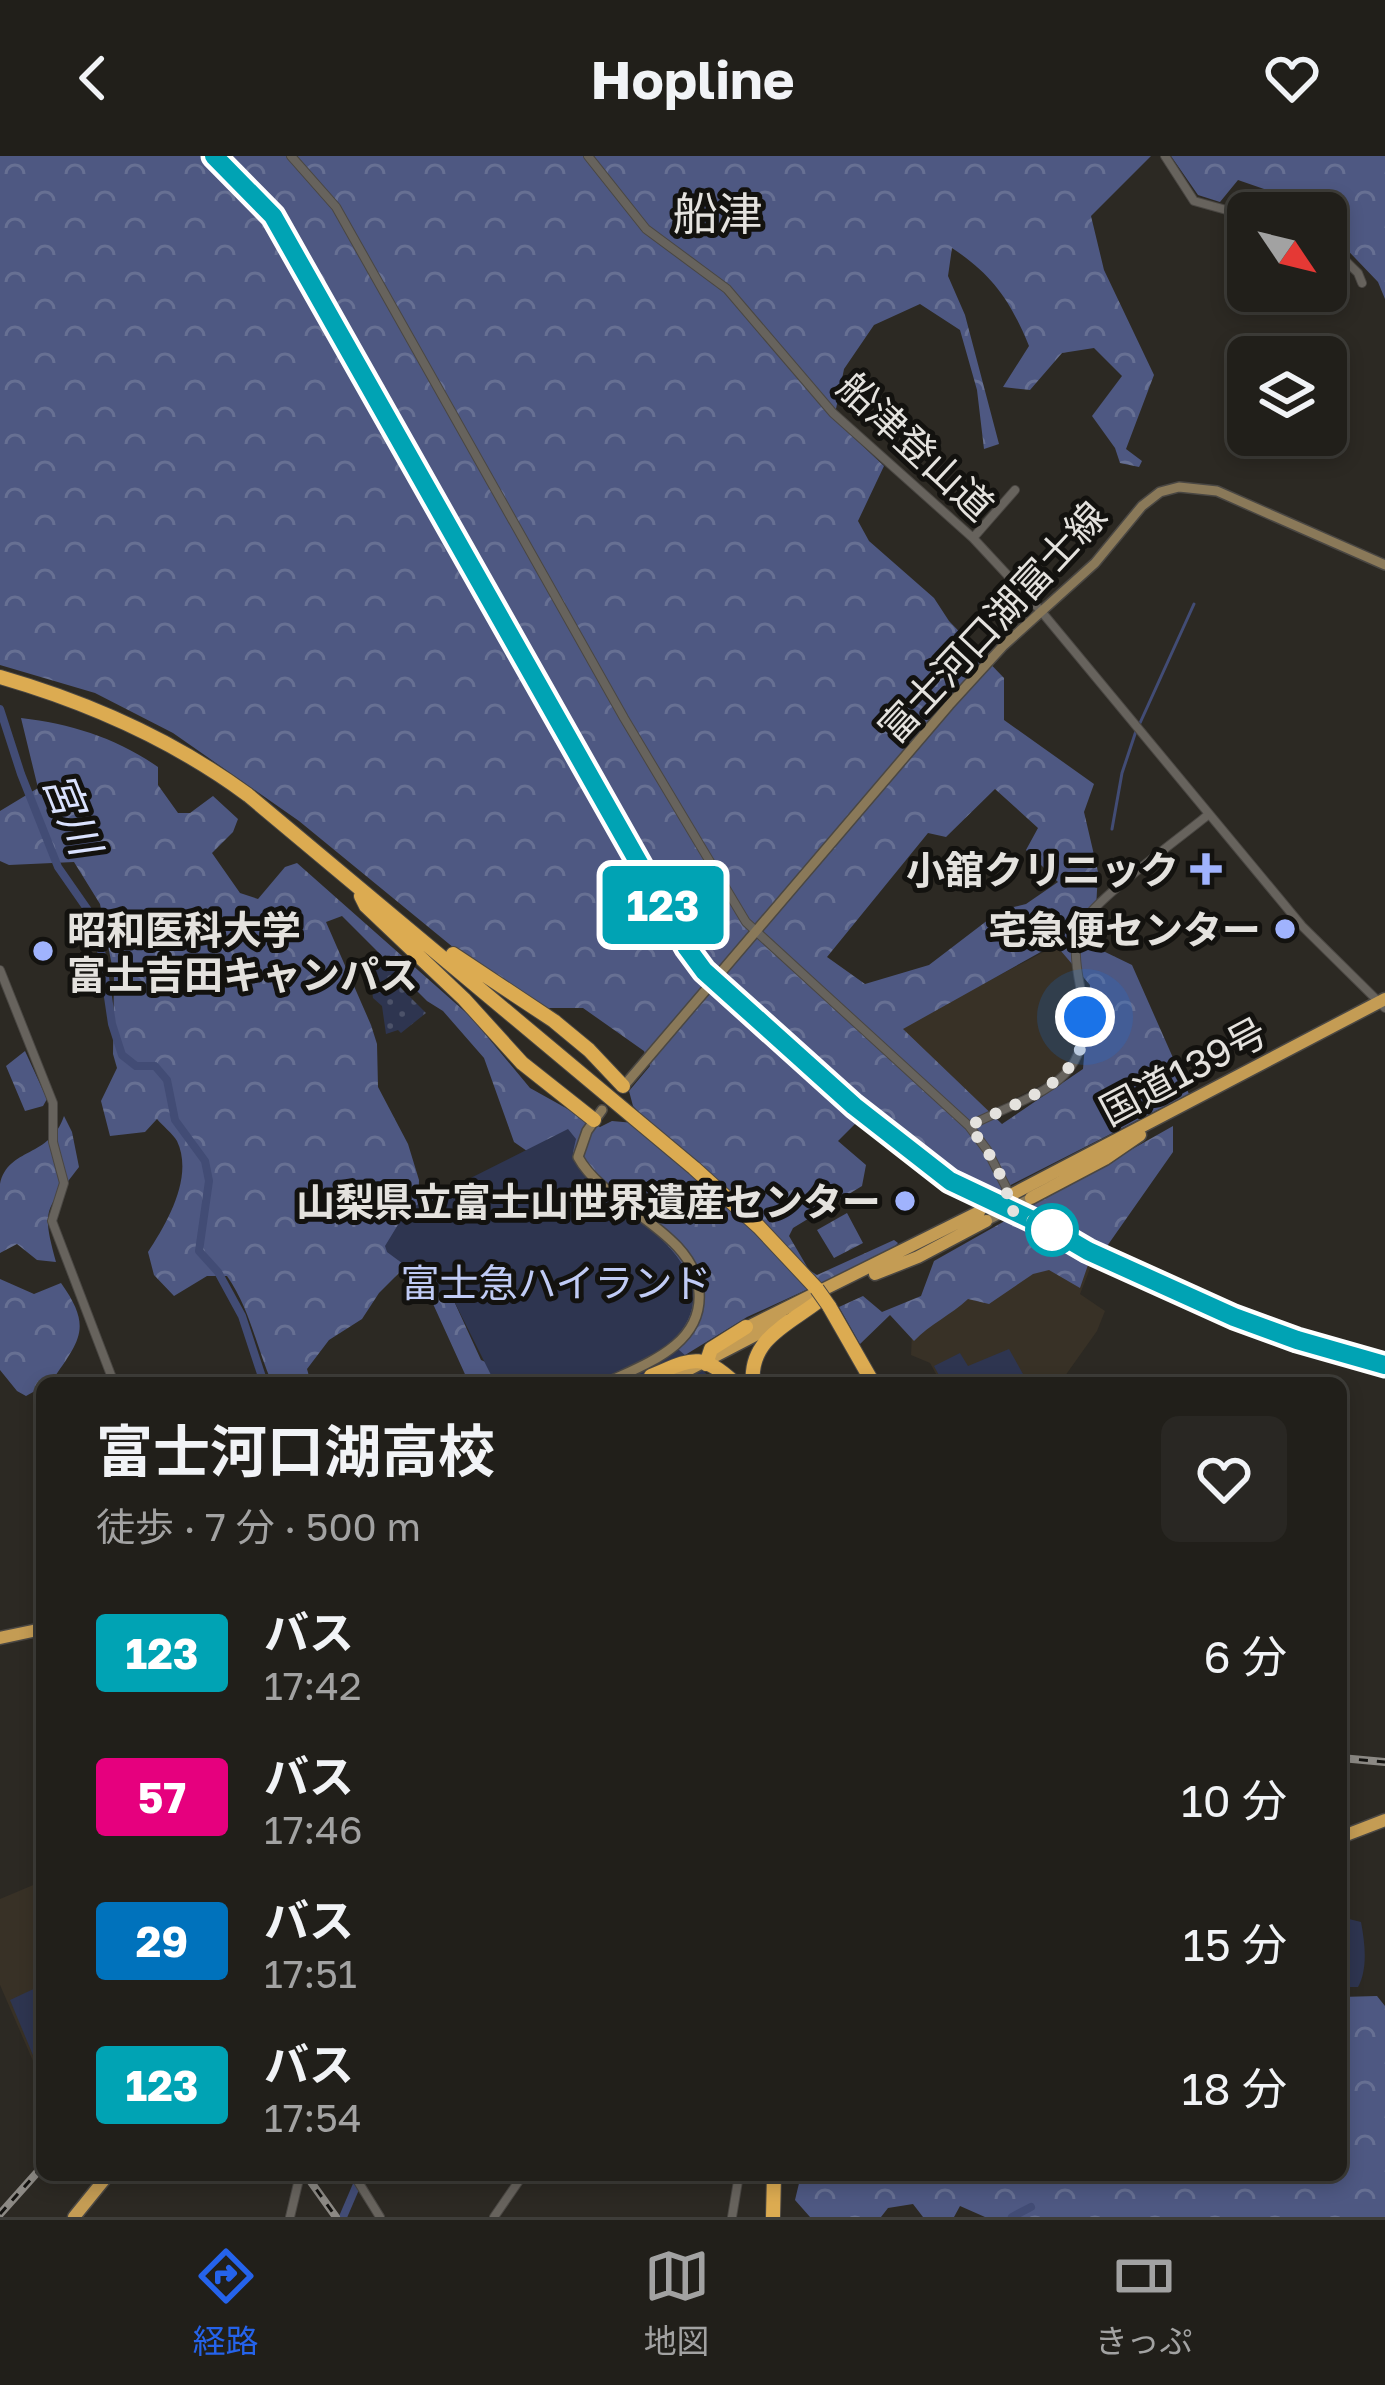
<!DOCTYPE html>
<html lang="ja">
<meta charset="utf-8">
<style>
body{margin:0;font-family:"Golos Text","Noto Sans JP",sans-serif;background:#292723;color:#f1f3f6;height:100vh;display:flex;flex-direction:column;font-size:45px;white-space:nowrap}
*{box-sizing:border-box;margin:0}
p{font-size:39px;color:#a2a2a2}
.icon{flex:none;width:66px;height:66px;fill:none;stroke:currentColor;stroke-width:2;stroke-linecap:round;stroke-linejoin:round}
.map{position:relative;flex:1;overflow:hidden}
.panel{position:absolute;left:36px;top:1221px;width:1311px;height:804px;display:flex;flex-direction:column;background:#211f1a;border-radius:18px;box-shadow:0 6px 18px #0003,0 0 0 3px #3e3d39}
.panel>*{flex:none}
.badge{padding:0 24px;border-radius:9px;font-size:42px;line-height:78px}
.needle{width:78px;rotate:125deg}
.buttons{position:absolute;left:1227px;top:36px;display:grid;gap:24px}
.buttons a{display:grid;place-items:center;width:120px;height:120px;border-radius:18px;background:#211f1a;box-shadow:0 6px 18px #0003,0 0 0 3px #3e3d39;font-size:60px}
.you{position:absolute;width:60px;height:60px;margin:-30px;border:9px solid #fff;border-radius:50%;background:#1a73e8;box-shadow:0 0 0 18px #1a73e833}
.map>.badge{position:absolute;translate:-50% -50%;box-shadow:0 0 0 6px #fff}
.round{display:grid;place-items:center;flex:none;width:126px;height:126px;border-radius:18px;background:#292723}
.headline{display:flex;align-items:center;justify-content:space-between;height:204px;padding:0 60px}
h1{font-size:57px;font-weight:700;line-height:90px}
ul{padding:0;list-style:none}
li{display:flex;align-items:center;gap:36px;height:144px;padding:0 60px}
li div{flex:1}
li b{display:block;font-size:45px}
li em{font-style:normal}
li .badge{min-width:132px;font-weight:700;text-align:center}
header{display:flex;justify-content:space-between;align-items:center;height:156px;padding:0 60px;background:#211f1a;font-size:54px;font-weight:700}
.tabs{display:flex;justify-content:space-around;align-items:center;height:168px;border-top:3px solid #3e3d39;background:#211f1a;font-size:33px;color:#a2a2a2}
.tabs a{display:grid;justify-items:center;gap:6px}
.tabs .selected{color:#2563eb}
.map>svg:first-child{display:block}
.built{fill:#383126}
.grass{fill:url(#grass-dots)}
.forest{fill:url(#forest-crowns);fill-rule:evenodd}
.green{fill:#2e3550}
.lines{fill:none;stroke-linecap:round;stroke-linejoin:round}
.stream{stroke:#424c75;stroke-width:3}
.river{stroke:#424c75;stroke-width:8}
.tertiary-casing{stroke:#4a4743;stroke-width:10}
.secondary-casing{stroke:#4a4743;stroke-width:12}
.trunk-casing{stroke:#4a4743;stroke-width:15}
.motorway-casing{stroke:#4a4743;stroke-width:16}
.tertiary{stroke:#67635d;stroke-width:8}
.secondary{stroke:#8a7959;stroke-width:9}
.trunk{stroke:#c49c54;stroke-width:12}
.motorway{stroke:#dcab51;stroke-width:14}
.rail-casing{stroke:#8c8984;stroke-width:8}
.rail{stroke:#13120f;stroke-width:3;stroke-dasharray:9;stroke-linecap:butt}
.motorway-bridge-casing{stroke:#4a4743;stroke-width:16;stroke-linecap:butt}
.motorway-bridge{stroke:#dcab51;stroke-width:14}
.line-casing{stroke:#fff;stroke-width:27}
.line{stroke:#00a3b4;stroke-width:18}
.walk{stroke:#e4e2de;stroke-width:12;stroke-dasharray:0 21.6}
.poi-dot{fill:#a0b3fd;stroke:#13120f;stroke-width:4.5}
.stop-dot{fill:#fff;stroke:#00a3b4;stroke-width:6}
.labels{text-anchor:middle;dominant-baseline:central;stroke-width:10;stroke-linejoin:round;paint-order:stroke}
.street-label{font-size:39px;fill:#e4e2de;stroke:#13120f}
.poi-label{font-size:39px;font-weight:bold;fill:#e4e2de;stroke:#13120f;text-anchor:end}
.park-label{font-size:39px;fill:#c0cbf5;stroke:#13120f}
.water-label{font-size:42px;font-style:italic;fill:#dae2fe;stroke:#13120f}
.quarter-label{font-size:45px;fill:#e4e2de;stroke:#13120f}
</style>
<header><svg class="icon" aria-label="back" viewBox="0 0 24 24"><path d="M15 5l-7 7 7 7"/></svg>Hopline<svg class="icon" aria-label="heart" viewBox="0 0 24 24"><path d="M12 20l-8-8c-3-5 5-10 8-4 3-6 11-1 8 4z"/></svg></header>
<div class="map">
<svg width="1385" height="2061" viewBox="0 0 1385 2061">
<defs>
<pattern id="grass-dots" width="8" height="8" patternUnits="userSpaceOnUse" patternTransform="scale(3)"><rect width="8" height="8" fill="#2e3550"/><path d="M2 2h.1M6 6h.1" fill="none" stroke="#4c5269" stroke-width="1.8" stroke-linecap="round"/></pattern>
<pattern id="forest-crowns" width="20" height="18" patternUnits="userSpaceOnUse" patternTransform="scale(3)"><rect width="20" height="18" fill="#4e5882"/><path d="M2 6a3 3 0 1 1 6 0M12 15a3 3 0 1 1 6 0" fill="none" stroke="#677093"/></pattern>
</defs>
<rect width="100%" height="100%" fill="#2c2923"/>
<!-- built -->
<path class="built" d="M1074,780L1072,810L1082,875L1073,903L1053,923L974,963L878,883Z
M1057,1087L1093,1105L1080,1138L1105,1155L1097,1175L1060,1227H941L930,1207L911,1199L912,1175Z
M38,1727L42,1728L40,1921L0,1829V1743Z"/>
<!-- grass -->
<path class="grass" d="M383,806L403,822L401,832L426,857L401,877L398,874L386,878L382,850L373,842L370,820Z"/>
<!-- forest -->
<path class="forest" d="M0,0H1151L1091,60L1104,114L1154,219L1126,293L1142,305L1139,311L1120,307L1115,292L1092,260L1122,220L1094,192L1062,197L1030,234L1003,231L1029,190C1011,146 993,119 952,92L948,120L965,159L999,288L984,293L977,234L960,174L920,148L874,169L844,213L834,263L884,310L858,365L869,385L934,442L949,465L1004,522V564L1094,628L1084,656L1098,716L1095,771L1101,794L1132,809L1189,938L997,1036C953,1026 912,994 880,965L855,968L838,985L866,1009L862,1030L793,1072L789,1080L809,1114L817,1119L894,1084L898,1087L891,1095L747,1161L677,1204L550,1011L514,986L484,902L443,855L427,845L342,760L326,766L371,869L377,888L378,931L408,988L419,1024L418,1054L448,1132L481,1204L531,1227H469L429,1139L399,1117L379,1137L362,1163L329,1184L307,1213L311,1227H272C256,1190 250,1153 227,1120H207L174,1140L154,1119L148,1096C167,1067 194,1021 177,985C173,978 162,969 157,963L145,976L110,980L101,945L117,912L113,898L114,820L100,748L74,706L9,709L0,705V655L38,632L21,562C72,568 116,582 158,611V629L178,657H190L213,640L238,663L233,676L212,697L240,737L258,743L285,711L297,707L471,861L530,932L600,971L612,965L634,967L643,961L633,950L629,935L650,910L644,895L583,852H542L476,810L299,665L173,577L95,537L0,509ZM995,633L1038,672L1026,694L1058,726L1026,748L1001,754L929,809L865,828L827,801L928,677L946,681ZM1055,788L1090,829L1083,913L1002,968L903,873Z
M1171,0H1385V143L1378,126L1334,80L1326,77V57H1280L1276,37L1238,24L1220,46L1198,39Z
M25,895L47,943L43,950L25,955L6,910Z
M64,960L72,976L79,1011C46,1054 41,1052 56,1106L37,1104L17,1088L0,1097C0,1076 0,1048 0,1028C8,991 50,1002 64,960Z
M1173,970V996L1105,1093L1089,1106L1080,1132L1049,1114L1033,1118L989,1148L968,1143C951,1159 930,1168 914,1185L890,1159L860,1188L839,1151L863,1140L882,1156L921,1140L934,1105Z
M847,1057L863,1087L834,1102L817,1074Z
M0,1123L34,1138L61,1127C93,1172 80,1184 51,1226L42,1227V1231L26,1240L17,1235L0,1214Z
M1377,1840L1385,1850V2061H985L960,2050L954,2061H923L913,2048L888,2052L881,2061H810L795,2044L801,2019H1341V1841Z"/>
<!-- green -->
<path class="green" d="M568,973L576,983L573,996C607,1056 747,1109 671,1187L717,1227H495L455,1147L450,1142L419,1139L410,1113L387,1096L385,1090L407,1054Z
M1009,1193L1028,1227H943L934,1210L960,1197L968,1210Z
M1341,1761L1361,1766C1365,1787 1368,1813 1358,1831H1341Z
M42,1829V1915L40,1916L10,1844Z"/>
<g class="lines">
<!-- stream -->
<path class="stream" d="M1140,567L1194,448
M1112,673L1122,617L1136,575"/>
<!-- river -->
<path class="river" d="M0,553L21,618L58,711L97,767L112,868L122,899L136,910H155L167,924L175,964L205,1005L209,1025L199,1095L218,1116L242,1160L264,1227
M343,2061L361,2019
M1012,2061L1031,2051"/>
<!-- tertiary casing -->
<g class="tertiary-casing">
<path id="tertiary" d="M291,0L336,51L624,562L746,766L969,970L987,994L1008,1035
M588,0L646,73L727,133L833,257L973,382L1041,455L1302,770L1385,852
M1165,0L1194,45L1248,60
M1326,86L1358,117L1362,127
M973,382L1015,334
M0,814L53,947V986L64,1027L52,1065L114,1227
M969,970C1045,931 1098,930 1080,830C1076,809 1072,787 1083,767C1094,744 1184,679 1209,658
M354,2019L380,2061
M290,2061L300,2019
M494,2061L523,2019
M732,2061L739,2019"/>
</g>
<!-- secondary casing -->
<g class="secondary-casing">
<path id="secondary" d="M214,0L273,60L589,620L704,815L894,991L946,1031L1255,1169L1385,1209
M623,931L949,549L1003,490L1095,407L1142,350L1160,336L1179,331L1217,335L1385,409
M602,954L587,975L578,1001C605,1051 695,1075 699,1136C703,1189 645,1208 606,1227
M882,972L942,1021L1025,1061
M986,1065L1031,1042"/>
</g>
<!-- trunk casing -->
<g class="trunk-casing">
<path id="trunk" d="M1009,1040L1385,843
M1031,1042L1105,1003L1140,979
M875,1118L918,1101L986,1065
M740,1175L979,1056
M713,1201L784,1164
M663,1227L699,1208
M0,1482L42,1473
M1341,1681L1385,1664
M74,2061L108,2019"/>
</g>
<!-- motorway casing -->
<g class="motorway-casing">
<path id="motorway" d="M0,521C90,547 172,583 248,639L694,1012L759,1071L817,1133
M361,740L366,750L464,843L522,907L594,964
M453,798L554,865L589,894L623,930
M829,1150L873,1227
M706,1208L711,1193L746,1171
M651,1220C692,1203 700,1195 735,1227
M753,1227C749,1184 787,1169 816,1147
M773,2061L774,2019"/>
</g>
<!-- tertiary -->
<use href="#tertiary" class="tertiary"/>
<!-- secondary -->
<use href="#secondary" class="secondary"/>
<!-- trunk -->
<use href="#trunk" class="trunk"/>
<!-- motorway -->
<use href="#motorway" class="motorway"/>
<!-- rail casing -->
<g class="rail-casing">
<path id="rail" d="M1341,1602L1385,1606
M306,2019L336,2061
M0,2058L42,2011"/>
</g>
<!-- rail -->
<use href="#rail" class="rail"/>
<!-- motorway-bridge casing -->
<g class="motorway-bridge-casing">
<path id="motorway-bridge" d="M817,1133L829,1150"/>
</g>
<!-- motorway-bridge -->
<use href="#motorway-bridge" class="motorway-bridge"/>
</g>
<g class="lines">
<!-- line casing -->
<g class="line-casing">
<path id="line" d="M214,0L273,60L687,792L704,815L854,950L950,1025L1047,1071L1088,1095L1234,1161L1297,1184L1385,1209"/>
</g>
<!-- line -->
<use href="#line" class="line"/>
<!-- walk -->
<path class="walk" d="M1052,1074L1009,1053L1005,1044L1008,1034L987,994L969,970C1018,945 1089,927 1085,861"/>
</g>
<!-- markers -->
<g class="poi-dot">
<path d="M1200 695h12v12h12v12h-12v12h-12v-12h-12v-12h12z"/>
<circle cx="1285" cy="773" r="12"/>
<circle cx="43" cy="795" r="12"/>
<circle cx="905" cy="1045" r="12"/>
</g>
<circle class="stop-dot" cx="1052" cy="1074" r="24"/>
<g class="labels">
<!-- street labels -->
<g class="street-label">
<text transform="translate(916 290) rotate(43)">船津登山道</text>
<text transform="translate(992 466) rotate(-47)">富士河口湖富士線</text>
<text transform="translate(1183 915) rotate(-28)">国道139号</text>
</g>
<!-- poi labels -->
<g class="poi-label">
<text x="1179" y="713">小舘クリニック</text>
<text x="67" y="773" text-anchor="start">昭和医科大学<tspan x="67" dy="45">富士吉田キャンパス</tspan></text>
<text x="1261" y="773">宅急便センター</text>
<text x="881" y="1045">山梨県立富士山世界遺産センター</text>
</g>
<!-- park labels -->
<g class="park-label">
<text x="556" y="1126">富士急ハイランド</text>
</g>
<!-- water labels -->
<g class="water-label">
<text transform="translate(73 657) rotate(68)">宮川</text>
</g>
<!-- quarter labels -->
<g class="quarter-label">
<text x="718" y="57">船津</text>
</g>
</g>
</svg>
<div class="buttons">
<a><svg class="needle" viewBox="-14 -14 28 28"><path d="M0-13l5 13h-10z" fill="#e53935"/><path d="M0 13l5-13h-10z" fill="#a2a2a2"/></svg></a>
<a><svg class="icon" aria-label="layers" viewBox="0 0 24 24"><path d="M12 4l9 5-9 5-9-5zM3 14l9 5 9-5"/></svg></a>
</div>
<div class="you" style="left:1085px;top:861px"></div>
<b class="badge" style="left:663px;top:749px;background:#00a3b4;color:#fff">123</b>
<section class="panel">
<div class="headline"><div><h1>富士河口湖高校</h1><p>徒歩 · 7 分 · 500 m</p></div><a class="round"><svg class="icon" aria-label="heart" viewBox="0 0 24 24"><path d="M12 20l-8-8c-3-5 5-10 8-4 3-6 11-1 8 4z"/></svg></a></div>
<ul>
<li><span class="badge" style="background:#00a3b4;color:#fff">123</span><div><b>バス</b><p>17:42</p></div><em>6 分</em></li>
<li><span class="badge" style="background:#e6007e;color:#fff">57</span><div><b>バス</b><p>17:46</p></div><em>10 分</em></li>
<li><span class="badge" style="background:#0072bc;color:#fff">29</span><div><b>バス</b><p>17:51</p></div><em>15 分</em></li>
<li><span class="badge" style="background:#00a3b4;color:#fff">123</span><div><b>バス</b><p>17:54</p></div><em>18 分</em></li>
</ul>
</section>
</div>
<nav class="tabs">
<a class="selected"><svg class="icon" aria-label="directions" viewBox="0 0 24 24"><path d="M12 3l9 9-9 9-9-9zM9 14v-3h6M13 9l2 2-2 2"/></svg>経路</a>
<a><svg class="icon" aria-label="map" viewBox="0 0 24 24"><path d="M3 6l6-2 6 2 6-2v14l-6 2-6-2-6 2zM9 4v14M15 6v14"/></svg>地図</a>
<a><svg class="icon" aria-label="tickets" viewBox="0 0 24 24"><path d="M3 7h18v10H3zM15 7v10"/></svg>きっぷ</a>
</nav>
